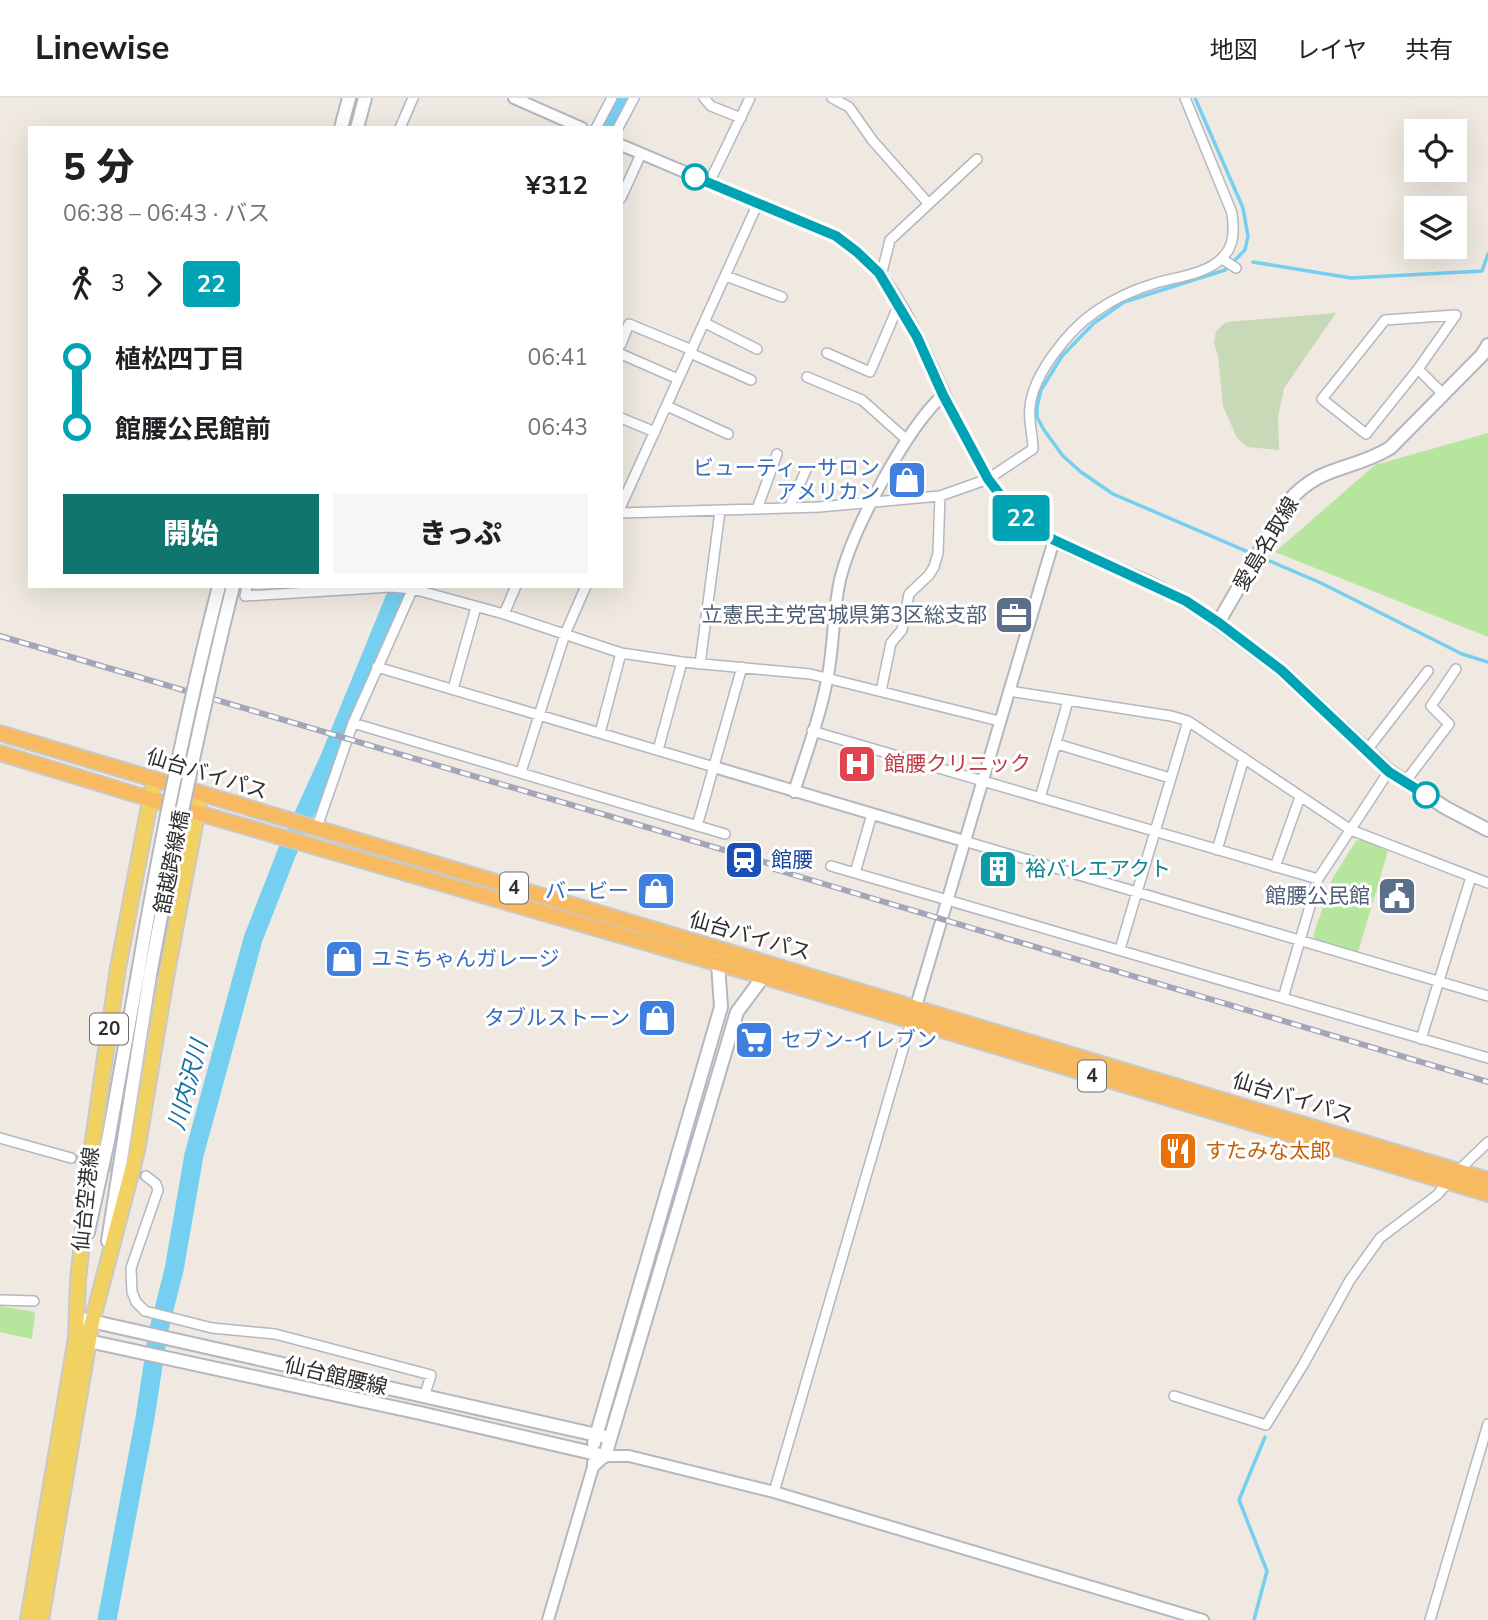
<!DOCTYPE html>
<html lang="ja">
<meta charset="utf-8">
<style>
body{margin:0;font-family:"Nunito Sans","Noto Sans JP",sans-serif;background:#f6f6f6;color:#202124;height:100vh;display:flex;flex-direction:column;font-size:26px;white-space:nowrap}
*{box-sizing:border-box;margin:0}
p{font-size:23px;color:#757577}
.icon{flex:none;width:38px;height:38px;fill:none;stroke:currentColor;stroke-width:2;stroke-linecap:round;stroke-linejoin:round}
.map{position:relative;flex:1;overflow:hidden}
.panel{position:absolute;left:28px;top:28px;width:595px;height:462px;display:flex;flex-direction:column;background:#fff;border-radius:0px;box-shadow:0 7px 28px #0002}
.panel>*{flex:none}
.badge{padding:0 14px;border-radius:5px;font-size:24px;line-height:46px}
.controls{position:absolute;left:1404px;top:21px;display:grid;gap:14px}
.controls a{display:grid;place-items:center;width:63px;height:63px;border-radius:0px;background:#fff;box-shadow:0 7px 28px #0002;font-size:35px}
.map>.badge{position:absolute;translate:-50% -50%;box-shadow:0 0 0 4px #fff}
.legs{display:flex;align-items:center;gap:10px;height:77px;padding:0 35px;font-size:23px}
.legs p{margin-inline-start:auto}
.headline{display:flex;align-items:center;justify-content:space-between;height:119px;padding:0 35px}
h1{font-size:38px;font-weight:800;line-height:52px}
.button{display:flex;gap:14px;margin-top:auto;padding:14px 35px}
.button a{flex:1;height:80px;border-radius:0px;background:#0f766e;color:#fff;font-size:28px;font-weight:800;line-height:80px;text-align:center}
.button a+a{background:#f6f6f6;color:#202124}
ul{padding:0 35px;list-style:none}
li{display:flex;align-items:center;gap:24px;height:70px;font-size:26px}
li i{display:grid;place-items:center;width:10px;height:100%;margin:0 9px;background:currentColor}
li i::after{content:'';width:18px;height:18px;margin:-9px;border:5px solid;border-radius:50%;background:#fff}
li p{margin-inline-start:auto}
li:first-child i{background:linear-gradient(#0000 50%,currentColor 0)}
li:last-child i{background:linear-gradient(currentColor 50%,#0000 0)}
header{display:flex;align-items:center;gap:42px;box-sizing:border-box;height:98px;padding:0 35px;background:#fff;border-bottom:2px solid #e0e0e0}
header strong{font-size:33px}
nav{display:flex;gap:38px;margin-inline-start:auto;font-size:24px}
.map>svg:first-child{display:block}
.green{fill:#b6e59e}
.cemetery{fill:#c8d9b8}
.lines{fill:none;stroke-linecap:round;stroke-linejoin:round}
.stream{stroke:#75cff0;stroke-width:3.5}
.river{stroke:#75cff0;stroke-width:19}
.minor-tunnel{stroke:#c8c4bd;stroke-width:9;stroke-dasharray:9 4.5;stroke-linecap:butt}
.minor-casing{stroke:#b4b7c1;stroke-width:12}
.tertiary-casing{stroke:#b4b7c1;stroke-width:14}
.secondary-casing{stroke:#b4b7c1;stroke-width:16}
.primary-casing{stroke:#c9c9c9;stroke-width:18}
.trunk-casing{stroke:#c9c9c9;stroke-width:18}
.minor{stroke:#fff;stroke-width:9}
.tertiary{stroke:#fff;stroke-width:10}
.secondary{stroke:#fff;stroke-width:12}
.primary{stroke:#f2d163;stroke-width:14}
.trunk{stroke:#f8ba60;stroke-width:14}
.rail-casing{stroke:#a3a6b8;stroke-width:6}
.rail{stroke:#fff;stroke-width:3.5;stroke-dasharray:10;stroke-linecap:butt}
.secondary-bridge-casing{stroke:#b4b7c1;stroke-width:16;stroke-linecap:butt}
.secondary-bridge{stroke:#fff;stroke-width:12}
.line-1-casing{stroke:#fff;stroke-width:16}
.line-1{stroke:#00a3b4;stroke-width:10}
.stop-1-dot{fill:#fff;stroke:#00a3b4;stroke-width:3.5}
.labels{text-anchor:middle;dominant-baseline:central;stroke-width:6;stroke-linejoin:round;paint-order:stroke}
.shield{fill:#fff;stroke:#6d6d6d;stroke-width:2}
.shield-label{font-size:19px;font-weight:bold;fill:#2e2e2e}
.shop-label{font-size:21px;fill:#366cbe;stroke:#fff;text-anchor:end}
.street-label{font-size:21px;fill:#2e2e2e;stroke:#fff}
.service-label{font-size:21px;fill:#4e5e75;stroke:#fff;text-anchor:end}
.health-label{font-size:21px;fill:#be3a42;stroke:#fff;text-anchor:start}
.transit-label{font-size:21px;fill:#164399;stroke:#fff;text-anchor:start}
.culture-label{font-size:21px;fill:#0d838f;stroke:#fff;text-anchor:start}
.food-label{font-size:21px;fill:#c56008;stroke:#fff;text-anchor:start}
.water-label{font-size:23px;font-style:italic;fill:#0d6fa3;stroke:#fff}
</style>
<header>
<strong>Linewise</strong>
<nav><a>地図</a><a>レイヤ</a><a>共有</a></nav>
</header>
<div class="map">
<svg width="1488" height="1522" viewBox="0 0 1488 1522">
<rect width="100%" height="100%" fill="#efe9e1"/>
<!-- green -->
<path class="green" d="M1488,335V539L1275,454L1375,367Z
M1362,741L1388,753L1358,854L1317,843L1313,838L1332,781L1356,743Z
M0,1208L35,1214L32,1241L0,1234Z"/>
<!-- cemetery -->
<path class="cemetery" d="M1336,215L1284,290L1278,319L1279,352L1247,349L1237,340L1223,308L1218,258L1214,245L1216,233L1226,224Z"/>
<g class="lines">
<!-- stream -->
<path class="stream" d="M1195,0L1243,110L1248,138L1245,152L1225,172L1124,204L1094,225L1062,258L1041,292L1037,309V319L1044,332L1063,358L1081,374L1113,396L1321,485L1462,556L1488,564
M1253,164L1351,180L1482,173L1488,156
M1254,1522L1267,1473L1239,1402L1265,1339"/>
<!-- river -->
<path class="river" d="M605,30L623,0
M107,1522L145,1320L158,1235L174,1172L194,1057L253,841L287,754L328,664L400,488"/>
<!-- minor-tunnel -->
<path class="minor-tunnel" d="M71,1060L146,1078"/>
<!-- minor casing -->
<g class="minor-casing">
<path id="minor" d="M704,0L711,8L741,20
M832,0L849,9L873,43L928,105
M400,30L413,0
M596,30L612,0
M618,30L634,0
M709,85L750,0
M621,100L641,56
M1222,161L1236,170
M726,178L782,199
M881,178L890,142L977,61
M1456,217L1418,271L1366,336L1322,301L1385,222Z
M705,225L757,251
M621,246L629,226L692,252
M690,255L751,282
M827,255L870,274L899,206
M621,256L678,281
M1418,271L1443,296
M807,279L862,302L907,342
M667,308L728,336
M621,320L655,334
M621,408L758,105
M789,410L806,372
M757,411L777,356
M621,415L819,409L940,398L988,381L1033,351C1033,337 1028,322 1030,309C1033,276 1069,232 1095,214C1112,202 1133,192 1153,186C1174,179 1206,177 1222,160C1235,148 1234,131 1232,115L1185,0
M247,488L245,498L391,489L413,491L504,516L621,555L682,564L810,576L999,623
M504,516L516,488
M700,566L720,413
M377,569L714,669
M453,591L476,509
M881,593L891,545L902,532L909,496L929,477L934,469L938,455L940,398
M1009,593L1171,618L1188,623L1351,732L1488,785
M353,625L725,736
M812,633L1318,781
M600,635L621,555
M1057,646L1170,680
M658,652L682,564
M1367,652L1428,573
M521,674L565,536L586,488
M1405,684L1449,626L1431,608L1456,571
M1040,700L1068,603
M697,728L742,569
M316,732L353,625L414,488
M964,743L1488,898
M1217,752L1244,660
M831,768L1488,960
M1275,769L1300,699
M855,775L872,716
M1120,851L1188,623
M1283,900L1318,781L1389,673
M1421,941L1471,779
M0,1040L71,1060
M146,1078L156,1086L158,1092L131,1170L132,1194L136,1204L145,1213L212,1230L275,1236L431,1277L424,1299
M0,1202L34,1203
M1174,1298L1266,1327L1303,1267L1350,1182L1380,1140L1437,1097L1458,1073L1488,1044
M774,1394L911,924
M1430,1522L1488,1326"/>
</g>
<!-- tertiary casing -->
<g class="tertiary-casing">
<path id="tertiary" d="M514,0L582,30
M621,47L836,138C851,149 869,161 880,176C933,246 952,340 1009,409C1039,445 1103,463 1145,482C1171,494 1195,509 1218,525
M714,669L964,743
M794,694C806,656 821,616 828,577C834,545 833,513 840,482C852,432 906,331 943,297
M914,915L1054,442
M593,1369L605,1358H629L774,1394L1203,1522
M548,1522L593,1369V1365"/>
</g>
<!-- secondary casing -->
<g class="secondary-casing">
<path id="secondary" d="M341,30L349,0
M357,30L365,0
M1488,247L1482,257L1390,350C1353,373 1320,366 1288,404L1218,525L1281,572L1389,673L1446,710L1488,732
M88,1134L108,1043L138,875
M108,1143L150,877
M82,1221L610,1340
M79,1241L420,1315L605,1358L737,914L763,879L765,872
M594,1345L721,909L718,866L720,856"/>
</g>
<!-- primary casing -->
<g class="primary-casing">
<path id="primary" d="M28,1522L76,1240L78,1182L93,1042L118,870L154,682
M41,1522L92,1224L137,1053L166,879L201,695"/>
</g>
<!-- trunk casing -->
<g class="trunk-casing">
<path id="trunk" d="M0,635L1488,1082
M0,655L150,701L782,884L1488,1096"/>
</g>
<!-- minor -->
<use href="#minor" class="minor"/>
<!-- tertiary -->
<use href="#tertiary" class="tertiary"/>
<!-- secondary -->
<use href="#secondary" class="secondary"/>
<!-- primary -->
<use href="#primary" class="primary"/>
<!-- trunk -->
<use href="#trunk" class="trunk"/>
<!-- rail casing -->
<g class="rail-casing">
<path id="rail" d="M0,538L771,766
M774,771L1488,984"/>
</g>
<!-- rail -->
<use href="#rail" class="rail"/>
<!-- secondary-bridge casing -->
<g class="secondary-bridge-casing">
<path id="secondary-bridge" d="M138,875C160,745 186,616 219,488
M150,877C174,747 201,617 233,488"/>
</g>
<!-- secondary-bridge -->
<use href="#secondary-bridge" class="secondary-bridge"/>
</g>
<g class="lines">
<!-- line-1 casing -->
<g class="line-1-casing">
<path id="line-1" d="M695,79L836,138L857,154L879,175L917,239L943,297L988,381L1011,411L1026,425L1054,442L1186,503L1219,525L1281,572L1389,674L1426,697"/>
</g>
<!-- line-1 -->
<use href="#line-1" class="line-1"/>
</g>
<!-- icons -->
<defs>
<g id="shop-square" transform="scale(2.0125)"><rect x="-9" y="-9" width="18" height="18" rx="4" fill="#3f7fe0" stroke="#fff"/><path d="M-5-2.5h2.3a2.7 3.5 0 0 1 5.4 0H5L5.5 6h-11ZM-1.5-2.5h3a1.5 2.3 0 0 0-3 0Z" fill="#fff"/></g>
<g id="office-square" transform="scale(2.0125)"><rect x="-9" y="-9" width="18" height="18" rx="4" fill="#5c6f8a" stroke="#fff"/><path d="M-6-3h4V-5.5h4V-3h4V5H-6ZM-1-4.5V-3h2v-1.5ZM-6 0V1H6V0Z" fill="#fff"/></g>
<g id="hospital-square" transform="scale(2.0125)"><rect x="-9" y="-9" width="18" height="18" rx="4" fill="#e0444e" stroke="#fff"/><path d="M-5-5h3v3.5h4V-5h3V5h-3V1.5h-4V5h-3Z" fill="#fff"/></g>
<g id="station-square" transform="scale(2.0125)"><rect x="-9" y="-9" width="18" height="18" rx="4" fill="#1a4fb4" stroke="#fff"/><path d="M-3-6H3Q5-6 5-4V2Q5 4 3 4L4.5 6H3L1.5 4h-3L-3 6H-4.5L-3 4Q-5 4-5 2V-4Q-5-6-3-6ZM-3.5-4v3h7v-3ZM-3.5 1v1.5H-2V1ZM2 1v1.5H3.5V1Z" fill="#fff"/></g>
<g id="building-square" transform="scale(2.0125)"><rect x="-9" y="-9" width="18" height="18" rx="4" fill="#0f9aa8" stroke="#fff"/><path d="M-4-6H4V6H1V3H-1V6H-4ZM-2.5-4.3h1.7v1.8h-1.7ZM.8-4.3h1.7v1.8H.8ZM-2.5-1h1.7V.8h-1.7ZM.8-1h1.7V.8H.8Z" fill="#fff"/></g>
<g id="civic-square" transform="scale(2.0125)"><rect x="-9" y="-9" width="18" height="18" rx="4" fill="#5c6f8a" stroke="#fff"/><path d="M-.6-6.5H3V-4.5H.6V-3L4-1V1h2V6H-6V1h2V-1L-.6-3ZM-1.2 2.5V6h2.4V2.5Z" fill="#fff"/></g>
<g id="supermarket-square" transform="scale(2.0125)"><rect x="-9" y="-9" width="18" height="18" rx="4" fill="#3f7fe0" stroke="#fff"/><path d="M-6-5.5h2.5l.6 2H6L4.5 2H-2.5L-4.4-4H-6ZM-1.5 3.2a1.3 1.3 0 1 0 .1 0ZM3 3.2a1.3 1.3 0 1 0 .1 0Z" fill="#fff"/></g>
<g id="restaurant-square" transform="scale(2.0125)"><rect x="-9" y="-9" width="18" height="18" rx="4" fill="#e8710a" stroke="#fff"/><path d="M-5-6h1v4h1v-4h1v4h1v-4h1v5L-1.5 .5V6h-2V.5L-5-1ZM5-6V6H3V1.5H1.5Q1.5-4 5-6Z" fill="#fff"/></g>
</defs>
<g fill-rule="evenodd">
<use href="#shop-square" x="907" y="382"/>
<use href="#office-square" x="1014" y="517"/>
<use href="#hospital-square" x="857" y="666"/>
<use href="#station-square" x="744" y="762"/>
<use href="#building-square" x="998" y="771"/>
<use href="#shop-square" x="656" y="793"/>
<use href="#civic-square" x="1397" y="798"/>
<use href="#shop-square" x="344" y="861"/>
<use href="#shop-square" x="657" y="920"/>
<use href="#supermarket-square" x="754" y="942"/>
<use href="#restaurant-square" x="1178" y="1053"/>
</g>
<!-- markers -->
<g class="stop-1-dot">
<circle cx="695" cy="79" r="12"/>
<circle cx="1426" cy="697" r="12"/>
</g>
<g class="labels">
<!-- shield labels -->
<g class="shield">
<rect x="500" y="774.5" width="28" height="31" rx="5"/>
<rect x="90" y="915.5" width="38" height="31" rx="5"/>
<rect x="1078" y="962.5" width="28" height="31" rx="5"/>
</g>
<g class="shield-label">
<text x="514" y="790">4</text>
<text x="109" y="931">20</text>
<text x="1092" y="978">4</text>
</g>
<!-- shop labels -->
<g class="shop-label">
<text x="880" y="370">ビューティーサロン<tspan x="880" dy="24">アメリカン</tspan></text>
<text x="629" y="793">バービー</text>
<text x="371" y="861" text-anchor="start">ユミちゃんガレージ</text>
<text x="630" y="920">タブルストーン</text>
<text x="781" y="942" text-anchor="start">セブン-イレブン</text>
</g>
<!-- street labels -->
<g class="street-label">
<text transform="translate(1266 446) rotate(-59)">愛島名取線</text>
<text transform="translate(207 676) rotate(17)">仙台バイパス</text>
<text transform="translate(172 764) rotate(-79)">舘越跨線橋</text>
<text transform="translate(750 838) rotate(16)">仙台バイパス</text>
<text transform="translate(1293 1000) rotate(17)">仙台バイパス</text>
<text transform="translate(86 1101) rotate(-84)">仙台空港線</text>
<text transform="translate(336 1278) rotate(13)">仙台館腰線</text>
</g>
<!-- service labels -->
<g class="service-label">
<text x="987" y="517">立憲民主党宮城県第3区総支部</text>
<text x="1370" y="798">館腰公民館</text>
</g>
<!-- health labels -->
<g class="health-label">
<text x="884" y="666">館腰クリニック</text>
</g>
<!-- transit labels -->
<g class="transit-label">
<text x="771" y="762">館腰</text>
</g>
<!-- culture labels -->
<g class="culture-label">
<text x="1025" y="771">裕バレエアクト</text>
</g>
<!-- food labels -->
<g class="food-label">
<text x="1205" y="1053">すたみな太郎</text>
</g>
<!-- water labels -->
<g class="water-label">
<text transform="translate(188 987) rotate(-75)">川内沢川</text>
</g>
</g>
</svg>
<div class="controls">
<a><svg class="icon" aria-label="locate" viewBox="0 0 24 24"><circle cx="12" cy="12" r="6"/><path d="M12 2v4M12 18v4M2 12h4M18 12h4"/></svg></a>
<a><svg class="icon" aria-label="layers" viewBox="0 0 24 24"><path d="M12 4l9 5-9 5-9-5zM3 14l9 5 9-5"/></svg></a>
</div>
<b class="badge" style="left:1021px;top:420px;background:#00a3b4;color:#fff">22</b>
<section class="panel">
<div class="headline"><div><h1>5 分</h1><p>06:38 – 06:43 · バス</p></div><b>¥312</b></div>
<div class="legs"><svg class="icon" aria-label="walk" viewBox="0 0 24 24"><circle cx="13" cy="4" r="2"/><path d="M13 8l-2 6 4 7M11 14l-3 7M7 12l3-4h3l4 4"/></svg>3<svg class="icon" aria-label="forward" viewBox="0 0 24 24"><path d="M9 5l7 7-7 7"/></svg><b class="badge" style="background:#00a3b4;color:#fff">22</b></div>
<ul>
<li><i style="color:#00a3b4"></i><b>植松四丁目</b><p>06:41</p></li>
<li><i style="color:#00a3b4"></i><b>館腰公民館前</b><p>06:43</p></li>
</ul>
<div class="button"><a>開始</a><a>きっぷ</a></div>
</section>
</div>
